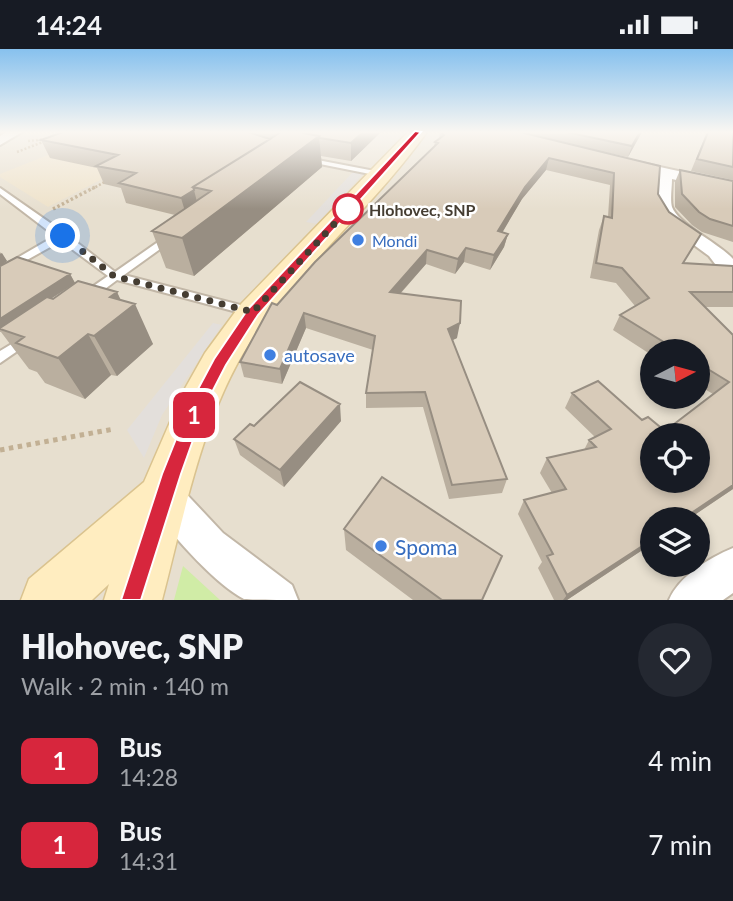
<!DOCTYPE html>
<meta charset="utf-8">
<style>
body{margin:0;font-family:Lato,sans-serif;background:#242831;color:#f1f3f6;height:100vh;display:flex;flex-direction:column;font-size:26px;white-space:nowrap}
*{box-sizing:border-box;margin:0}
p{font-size:23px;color:#9ea1a6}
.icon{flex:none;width:38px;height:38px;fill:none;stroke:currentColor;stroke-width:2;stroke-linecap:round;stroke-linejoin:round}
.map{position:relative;height:551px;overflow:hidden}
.sheet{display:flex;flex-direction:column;background:#171b24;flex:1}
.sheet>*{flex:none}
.badge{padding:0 14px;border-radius:10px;font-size:24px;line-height:46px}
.needle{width:46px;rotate:84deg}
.controls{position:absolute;left:640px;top:290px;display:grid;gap:14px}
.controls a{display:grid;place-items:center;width:70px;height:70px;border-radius:50%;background:#171b24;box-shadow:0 4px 10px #0003;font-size:35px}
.you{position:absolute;width:35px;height:35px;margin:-18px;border:5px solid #fff;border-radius:50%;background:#1a73e8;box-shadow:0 0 0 10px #1a73e833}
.map>.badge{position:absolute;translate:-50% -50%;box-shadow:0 0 0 4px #fff}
.round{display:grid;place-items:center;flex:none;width:74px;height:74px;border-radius:37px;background:#242831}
.summary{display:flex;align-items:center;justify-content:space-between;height:119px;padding:0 21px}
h1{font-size:33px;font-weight:800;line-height:52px}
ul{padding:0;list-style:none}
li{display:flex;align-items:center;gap:21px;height:84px;padding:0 21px}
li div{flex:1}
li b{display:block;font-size:26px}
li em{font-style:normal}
li .badge{min-width:77px;font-weight:700;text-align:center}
.status{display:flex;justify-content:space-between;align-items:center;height:49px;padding:0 35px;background:#171b24;direction:ltr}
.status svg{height:19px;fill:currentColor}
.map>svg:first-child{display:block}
.residential{fill:#e7dfcf;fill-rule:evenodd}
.education{fill:#eee2ca}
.green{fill:#d0eca6}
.parking{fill:#e3dfdb}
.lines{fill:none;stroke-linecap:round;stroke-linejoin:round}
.lane-casing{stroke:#c2b7a7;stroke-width:4}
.street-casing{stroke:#c2b7a7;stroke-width:4}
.secondary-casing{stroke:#dac38f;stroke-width:3}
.path-far2{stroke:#c2b094;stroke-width:2.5;stroke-dasharray:2 2;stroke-linecap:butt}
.path-far1{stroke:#c2b094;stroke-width:3.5;stroke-dasharray:2.5 2.5;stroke-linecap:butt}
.path{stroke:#c2b094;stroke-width:5;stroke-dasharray:4.5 4.5;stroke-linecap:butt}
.lane{fill:#fff;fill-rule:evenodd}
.street{fill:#fff;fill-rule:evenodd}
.secondary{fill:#ffedc0;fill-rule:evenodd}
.wall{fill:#baaf9f}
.shaded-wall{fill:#978e82}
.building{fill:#d8cbb9;stroke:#978e82;stroke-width:2;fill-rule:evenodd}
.line{fill:#d7263d;stroke:#fff;stroke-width:2}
.walk{stroke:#453d32;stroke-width:7;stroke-dasharray:0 12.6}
.stop-dot{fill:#fff;stroke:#d7263d;stroke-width:3.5}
.shop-dot{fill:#3f7fe0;stroke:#fff;stroke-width:2.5}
.labels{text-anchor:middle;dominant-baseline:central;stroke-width:5;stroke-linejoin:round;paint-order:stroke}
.far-stop-label{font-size:16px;font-weight:bold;fill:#453d32;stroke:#fff;text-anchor:start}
.far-shop-label{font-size:16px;fill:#366cbe;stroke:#fff;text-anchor:start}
.shop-label{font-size:18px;fill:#366cbe;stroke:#fff;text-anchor:start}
.near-shop-label{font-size:21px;fill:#366cbe;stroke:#fff;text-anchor:start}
</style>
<div class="status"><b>14:24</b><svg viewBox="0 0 49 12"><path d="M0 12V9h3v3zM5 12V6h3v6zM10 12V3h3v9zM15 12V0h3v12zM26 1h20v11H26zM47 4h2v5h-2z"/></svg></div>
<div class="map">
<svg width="733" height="551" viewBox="0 0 733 551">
<rect width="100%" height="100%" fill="#f3ede2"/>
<!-- residential -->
<path class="residential" d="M0,83H733V551H0ZM653,303H698V348H653ZM653,387H698V432H653ZM653,471H698V516H653Z"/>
<!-- education -->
<path class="education" d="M106,83H193L48,158L0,128V125Z"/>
<!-- green -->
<path class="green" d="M183,517L220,551H174Z"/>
<!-- parking -->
<path class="parking" d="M353,123L363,125L317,175L306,173Z
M213,274L222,276L162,366L144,409L127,381Z"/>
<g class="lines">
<!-- lane casing -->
<g class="lane-casing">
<path id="lane" d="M302,108L380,123L384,125L380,127L305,112L301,110Z
M0,139L66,185L115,223L168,186H174V190L124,226L256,260L258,263L252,267L117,231L90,251H82L80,248L82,245L108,227L61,192L0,226V219L55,187L0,145Z
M25,287L29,288L31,291L29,294L0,314V302Z"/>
</g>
<!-- street casing -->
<g class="street-casing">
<path id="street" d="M6,83H22L0,96V87Z
M628,111L733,134V144L672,130C672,138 670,150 672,158C678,175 720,195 733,210V229L725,228L709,207L664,174L654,157L657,126L623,118L621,115Z
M165,430L177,435L223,484L292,536L298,551C283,551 256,551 244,550C216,536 159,475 148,447L153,435Z
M733,499V544L723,551H669C679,527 709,509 733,499Z"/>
</g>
<!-- secondary casing -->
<g class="secondary-casing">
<path id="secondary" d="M408,83H427C380,149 317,204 267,269C205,348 187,456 162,551H104L109,535L92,551H21L29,530L144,433L183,343L205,304L241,255Z"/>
</g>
<!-- path-far2 -->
<path class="path-far2" d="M28,92L47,90
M17,103L48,91
M92,140L108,131"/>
<!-- path-far1 -->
<path class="path-far1" d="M53,160L95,138"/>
<!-- path -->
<path class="path" d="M0,401L114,380"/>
<!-- lane -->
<use href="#lane" class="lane"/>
<!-- street -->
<use href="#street" class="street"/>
<!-- secondary -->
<use href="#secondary" class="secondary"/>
</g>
<!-- wall -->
<path class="wall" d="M63,83H381L351,112L321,107L322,118L194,227L166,219L152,182L175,166L126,154L121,139L104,135L97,119L50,109L41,91Z
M440,83H642L628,108L584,99L658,145L683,214L733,217V258H704L733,286V440L687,471H653V494L567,551H554L538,519L542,513L518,465L524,451L552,444L540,424L547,409L584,401L589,391L595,388L565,359L572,344L642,371L665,382L713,345L698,336V303H653V307L613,281L620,266L635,257L616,234L590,229L599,181L604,167L608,168L610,136L546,121L522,150L502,183L508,185L504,198L490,221L464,213L455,225L426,215L401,244L457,289L452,291L507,430L502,444L449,450L423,358L366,359V344L373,301L306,279L282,335L244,328L240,313L277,256L434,97L435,93L439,90Z
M707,83H733V131L691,122Z
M680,121L733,132V193L702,183L692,176L675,158V133Z
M0,203L7,212L0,217L70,225L75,234L52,249L117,243L120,251L153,295L117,327L111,326L85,350L45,334L37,323L29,320L1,283H0Z
M341,372L284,438L240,406L234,390L254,377Z
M344,480L482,551H413L346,501Z"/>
<!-- shaded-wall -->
<path class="shaded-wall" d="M363,83H381L351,112V94Z
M640,83H642L628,108L632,97Z
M319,87L322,118L194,227L182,189Z
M549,109L546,121L522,150L495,196L498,182L525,138Z
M194,141L199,161L187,169L181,149Z
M508,185L504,198L490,221L494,206Z
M466,199L464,213L455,225L458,210Z
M427,201L426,215L389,257L390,243Z
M2,204L7,212L0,217V205Z
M70,225L75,234L3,281L0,280V270Z
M117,243L126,262L135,255L153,295L117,327L94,287L110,248Z
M304,264L306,279L282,335L280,320Z
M460,274L457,289L445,295L448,280Z
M88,285L111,326L85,350L58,309Z
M340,355L341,372L284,438L280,421Z
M733,436V440L687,471H681Z
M653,490V494L567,551H563L567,546Z"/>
<!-- building -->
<path class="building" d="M63,83H248L270,90L193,138L194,141L181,149L119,134L136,124L96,117L118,106L41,91Z
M281,83H300L319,87L182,189L152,182L211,142L193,138Z
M304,83H363L351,94L320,89L319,87L303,84Z
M440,83H520L660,117L658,145L669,163L701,185L683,214L733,217V243H690L733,286V436L681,471H653V490L567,546L547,507L553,505L524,451L566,440L547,409L596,398L589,391L611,380L572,344L598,332L642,371L648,368L665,382L729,333L698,314V303H680L620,266L649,249L622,219L596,214L604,167L612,169L614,124L549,109L525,138L498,182L508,185L494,206L466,199L458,210L427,201L390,243L461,252L460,274L448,280L507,430L452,436L425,343L366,344L375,287L304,264L280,320L240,313L272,254L277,256L315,213L438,94L435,93L444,86ZM653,387H698V432H653Z
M566,83H640L632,97Z
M708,83H733V118L697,110Z
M680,121L733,132V177L710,170L699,163L682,145Z
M17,208L70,225L0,270V217Z
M78,232L117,243L110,248L135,255L94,287L88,285L58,309L16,294L24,288L0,280V279L47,248L53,250Z
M300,333L340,355L280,421L234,390L250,375L254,377Z
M382,428L502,507L482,551H442L344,480Z"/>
<!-- sky -->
<linearGradient id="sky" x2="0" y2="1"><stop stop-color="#87c1ee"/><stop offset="0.52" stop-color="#faf7f2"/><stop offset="1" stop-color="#faf7f2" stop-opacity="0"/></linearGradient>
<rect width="733" height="160" fill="url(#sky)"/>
<!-- line -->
<path class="line" d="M415,82L421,83L258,266L226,316L206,355L181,425L141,551H121L162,425L190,355L214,310L248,260Z"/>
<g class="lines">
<!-- walk -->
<path class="walk" d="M63,187L114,227L253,263L348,160"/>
</g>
<!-- markers -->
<circle class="stop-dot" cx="348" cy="160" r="14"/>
<g class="shop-dot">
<circle cx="358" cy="191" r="7"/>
<circle cx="270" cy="306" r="7"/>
<circle cx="381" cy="497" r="7"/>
</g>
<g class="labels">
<!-- far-stop labels -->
<g class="far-stop-label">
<text x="369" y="160">Hlohovec, SNP</text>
</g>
<!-- far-shop labels -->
<g class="far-shop-label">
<text x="372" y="191">Mondi</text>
</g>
<!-- shop labels -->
<g class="shop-label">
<text x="284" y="306">autosave</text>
</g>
<!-- near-shop labels -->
<g class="near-shop-label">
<text x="395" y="497">Spoma</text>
</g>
</g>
</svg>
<div class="controls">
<a><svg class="needle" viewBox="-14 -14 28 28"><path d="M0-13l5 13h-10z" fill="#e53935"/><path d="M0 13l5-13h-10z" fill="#9ea1a6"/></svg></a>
<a><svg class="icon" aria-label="locate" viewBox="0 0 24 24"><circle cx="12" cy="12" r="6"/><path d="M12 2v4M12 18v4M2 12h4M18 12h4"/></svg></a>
<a><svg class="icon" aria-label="layers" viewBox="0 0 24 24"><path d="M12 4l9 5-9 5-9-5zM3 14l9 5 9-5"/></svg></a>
</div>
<div class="you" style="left:63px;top:187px"></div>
<b class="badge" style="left:194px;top:366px;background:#d7263d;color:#fff">1</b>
</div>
<section class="sheet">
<div class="summary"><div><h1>Hlohovec, SNP</h1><p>Walk · 2 min · 140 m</p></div><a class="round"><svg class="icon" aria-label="heart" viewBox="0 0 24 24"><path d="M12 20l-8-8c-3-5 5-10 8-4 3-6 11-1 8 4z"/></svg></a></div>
<ul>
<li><span class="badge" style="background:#d7263d;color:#fff">1</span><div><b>Bus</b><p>14:28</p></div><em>4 min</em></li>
<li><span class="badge" style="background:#d7263d;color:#fff">1</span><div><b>Bus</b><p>14:31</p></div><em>7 min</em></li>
</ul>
</section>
